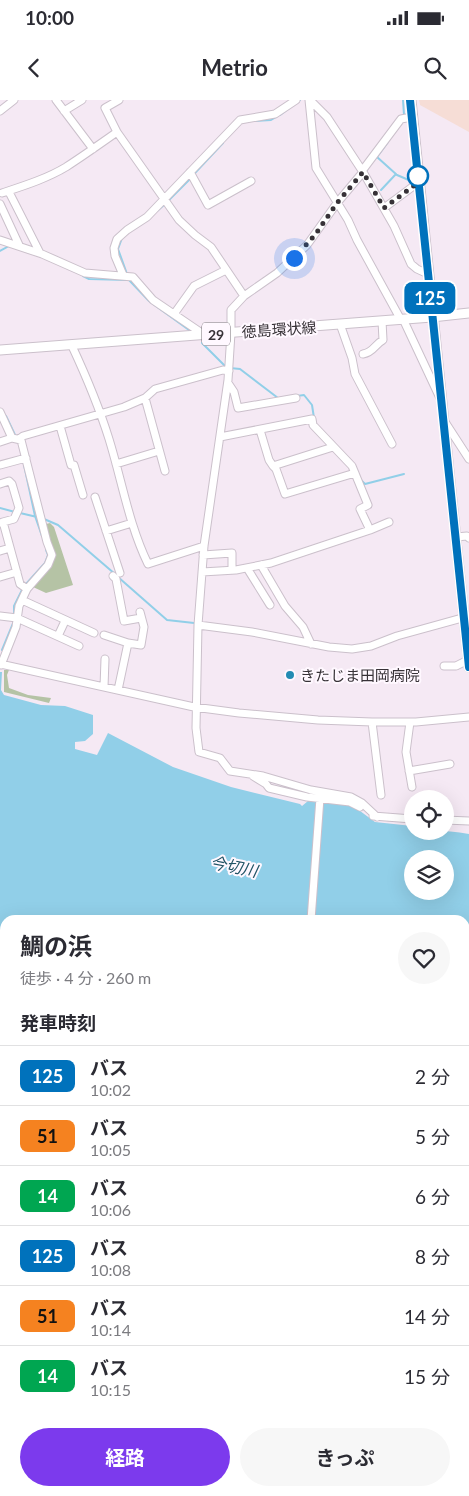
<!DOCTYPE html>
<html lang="ja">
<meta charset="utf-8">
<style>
body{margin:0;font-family:Lato,"Noto Sans JP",sans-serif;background:#f7f7f7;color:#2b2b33;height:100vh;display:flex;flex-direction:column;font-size:19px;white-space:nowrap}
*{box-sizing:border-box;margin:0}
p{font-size:16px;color:#7c7c81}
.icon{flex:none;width:28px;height:28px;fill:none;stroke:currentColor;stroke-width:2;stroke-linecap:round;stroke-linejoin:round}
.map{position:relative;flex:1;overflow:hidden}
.drawer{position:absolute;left:0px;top:815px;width:470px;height:581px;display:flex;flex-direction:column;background:#fff;border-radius:15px 15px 0 0;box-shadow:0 5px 20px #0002}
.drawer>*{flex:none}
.badge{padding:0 10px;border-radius:8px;font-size:18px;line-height:32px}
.buttons{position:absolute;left:404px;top:690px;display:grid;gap:10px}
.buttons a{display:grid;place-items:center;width:50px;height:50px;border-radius:50%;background:#fff;box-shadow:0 5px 20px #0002;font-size:25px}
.you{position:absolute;width:25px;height:25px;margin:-12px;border:4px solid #fff;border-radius:50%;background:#1a73e8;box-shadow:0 0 0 8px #1a73e833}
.map>.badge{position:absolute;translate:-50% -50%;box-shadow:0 0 0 2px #fff}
h2{padding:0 20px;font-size:19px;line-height:45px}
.round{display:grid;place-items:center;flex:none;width:52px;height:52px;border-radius:26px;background:#f7f7f7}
.head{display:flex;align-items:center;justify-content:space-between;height:85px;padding:0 20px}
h1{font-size:24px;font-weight:700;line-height:38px}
.cta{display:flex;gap:10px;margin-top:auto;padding:10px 20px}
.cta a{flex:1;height:58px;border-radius:30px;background:#7c3aed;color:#fff;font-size:20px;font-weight:700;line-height:58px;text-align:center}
.cta a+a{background:#f7f7f7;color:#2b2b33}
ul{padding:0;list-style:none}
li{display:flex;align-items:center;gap:15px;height:60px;padding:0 20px;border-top:1px solid #e1e1e2}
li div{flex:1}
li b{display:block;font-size:19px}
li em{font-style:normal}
li .badge{min-width:55px;font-weight:700;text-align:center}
.status{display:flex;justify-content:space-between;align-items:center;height:35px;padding:0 25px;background:#fff;direction:ltr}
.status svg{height:14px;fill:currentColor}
header{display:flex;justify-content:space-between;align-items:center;height:65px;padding:0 20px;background:#fff;font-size:22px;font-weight:700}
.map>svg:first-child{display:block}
.industrial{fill:#f6ddd6}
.built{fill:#ead9e9}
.green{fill:#b5c3a5}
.water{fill:#91cfe8;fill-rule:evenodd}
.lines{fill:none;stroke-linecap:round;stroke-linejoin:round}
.stream{stroke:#91cfe8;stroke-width:2}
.minor-casing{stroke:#cbc0cb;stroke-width:9}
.major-casing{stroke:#cbc0cb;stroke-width:11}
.highway-casing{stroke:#cbc0cb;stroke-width:12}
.minor{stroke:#fff;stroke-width:7}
.major{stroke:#fff;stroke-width:9}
.highway{stroke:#fff;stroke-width:10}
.line-casing{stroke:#fff;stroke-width:11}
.line{stroke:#0072bc;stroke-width:8}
.walk{stroke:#373237;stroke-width:5;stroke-dasharray:0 9}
.stop-dot{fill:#fff;stroke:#0072bc;stroke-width:2.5}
.poi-dot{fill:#238bb3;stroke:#fff8ff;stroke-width:2}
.labels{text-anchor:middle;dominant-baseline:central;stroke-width:4;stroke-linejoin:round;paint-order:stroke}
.shield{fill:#fff8ff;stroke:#736d73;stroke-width:1}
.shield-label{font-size:14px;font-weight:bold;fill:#373237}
.street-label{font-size:15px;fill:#373237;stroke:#fff8ff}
.poi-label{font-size:15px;fill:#373237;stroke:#fff8ff;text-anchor:start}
.water-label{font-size:16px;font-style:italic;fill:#215365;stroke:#fff8ff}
</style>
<div class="status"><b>10:00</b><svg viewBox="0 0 49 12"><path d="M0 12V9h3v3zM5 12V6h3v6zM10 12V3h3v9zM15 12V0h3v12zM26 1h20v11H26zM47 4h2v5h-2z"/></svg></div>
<header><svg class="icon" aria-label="back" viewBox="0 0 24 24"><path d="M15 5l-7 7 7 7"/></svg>Metrio<svg class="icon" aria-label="search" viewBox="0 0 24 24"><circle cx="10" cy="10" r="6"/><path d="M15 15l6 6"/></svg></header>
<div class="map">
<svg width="469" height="1396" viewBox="0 0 469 1396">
<rect width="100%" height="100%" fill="#f5e9f4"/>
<!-- industrial -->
<path class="industrial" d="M419,0H469V32L420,5Z"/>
<!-- built -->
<path class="built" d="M179,1391H416L414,1396H181Z"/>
<!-- green -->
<path class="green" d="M50,423L54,427L73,485L46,493L33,487L54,456L48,439L46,424Z
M4,570H9L7,575L9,588L28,595L51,598L49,603L4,592Z"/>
<!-- water -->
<path class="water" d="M0,572H2L1,590L4,595L41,605L65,606L93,615V634L85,641L75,642V649L97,655L108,633L173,667L231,687L300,704L302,706L308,701L348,705L356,708L375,722L412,726V731C433,731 450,730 469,734V860H465V820H5V833L0,831ZM412,759H445V791H412Z"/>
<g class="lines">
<!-- stream -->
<path class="stream" d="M403,0L404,15
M280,15L300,0
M254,21L271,20L276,17
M388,42L377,57L397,75L411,81
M194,74L223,43
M381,90L396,74
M168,101L191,78
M157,111L165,104
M122,138L118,149L127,174
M0,151L9,146
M83,176L89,179L129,180L149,201L189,230
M202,243L226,267
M230,268L240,269L278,298
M297,296L304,295L312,305L314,318
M6,316L16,337
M23,360L35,416L42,436
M361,380L365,384L404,374
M0,408L15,412
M20,413L37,417
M44,419L58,425L115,474
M118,477L167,520L194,523
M26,484L45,463L48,455L46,450
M9,514H14V506L23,488
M2,550L14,521
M465,1034L467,1037
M465,1100H469
M0,1269L5,1267"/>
<!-- minor casing -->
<g class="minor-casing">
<path id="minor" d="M56,0L93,49
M119,0L105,8L117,32L179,120L195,135L211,147L244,196
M309,0L316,68L348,120L357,140L401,220
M310,0L327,17L363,72L394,126L411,164L417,169L428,174
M0,11L14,0
M64,11L82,0
M362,71L401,19L412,17
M190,72L208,105L251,81
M363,72L337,103L307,145L277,173L244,196L231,210V233L228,280L204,446L198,525L196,628L199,652L220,658L230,671L263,676L311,690L351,697L362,703L377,717
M9,92L40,153
M2,93C23,86 46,79 66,67C83,56 100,44 117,32
M0,104L19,145
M384,108L419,82
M0,140L42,154L85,173L133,177L153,200L203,234
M123,175L115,156L114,148L117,139L127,130L147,117L240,20L275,14L296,0
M174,214L194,186L226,170
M403,219L440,298
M340,224L352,258L355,274L392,344
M72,246C86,276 99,307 109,339C122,381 129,425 148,464L204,446
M363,254C374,252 374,245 383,240L382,221
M228,283L234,292L238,308L296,298
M145,298L165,371
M0,312L12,338L21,340L47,442L52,455L48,465L27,489L19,506L16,527L1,565
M445,322L469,359
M60,326L71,365H74L83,395
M260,330L269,360L273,366
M220,337L312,319L313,325L352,366L368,405L360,409L370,430
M19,339L23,336L124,307L145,298L155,289L223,270L229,271
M0,342L12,338
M333,347L273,366L276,369L285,394L355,373
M116,364L159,351
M0,365L26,358
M0,384L9,381L12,384L19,408L14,419L3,422
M95,397L120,473
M0,423L3,422L20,484L27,489
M106,431L132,423
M456,437L467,436L469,438
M0,451L10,448
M203,455L232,453V470
M261,465L285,506L303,527L311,544
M247,468L270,505
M202,472L236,470L271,463L370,430L389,422
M113,476L116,479L124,521L141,518
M0,477L17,472
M22,500L94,533
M0,516L17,518L79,546
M198,525L252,532L329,547L352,549L371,546L397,536L469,516
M104,535L128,543
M58,536L65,521
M0,564L194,607L239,613L318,620L372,622H416L469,617
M444,566H456L468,560
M104,587L105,559
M118,590L128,543L141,545L144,527L140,512
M372,622L381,695
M410,622L406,652L412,687
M409,671L450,664
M253,676L266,684L269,688L307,697L350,702L360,707
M373,716L412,719
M445,720L469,721
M311,820L320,698
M0,841L5,842
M0,884L5,890
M0,935L5,934
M465,936H469
M465,1028H468L469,1029
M465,1044L469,1042
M0,1045H5
M0,1069L5,1079
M0,1089L5,1085
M465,1120L469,1121
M465,1150L469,1151
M465,1206L469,1191
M0,1232L5,1231
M465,1249L469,1250
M0,1347L5,1349
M115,1391L133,1396
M161,1396L166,1391"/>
</g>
<!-- major casing -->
<g class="major-casing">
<path id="major" d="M411,0L469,567
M0,250L432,217L469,213
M0,1360L5,1362
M79,1391L91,1396"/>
</g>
<!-- highway casing -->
<g class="highway-casing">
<path id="highway" d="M0,1061L5,1062
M465,1140L469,1142"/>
</g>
<!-- minor -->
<use href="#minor" class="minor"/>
<!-- major -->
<use href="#major" class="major"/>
<!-- highway -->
<use href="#highway" class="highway"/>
</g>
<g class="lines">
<!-- line casing -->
<g class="line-casing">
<path id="line" d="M410,0L469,567"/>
</g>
<!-- line -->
<use href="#line" class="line"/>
<!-- walk -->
<path class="walk" d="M294,158L315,135L337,103L363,72L384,108L419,82L418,70V76"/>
</g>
<!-- markers -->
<circle class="stop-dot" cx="418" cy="76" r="10"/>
<circle class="poi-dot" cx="290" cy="575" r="5"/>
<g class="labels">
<!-- shield labels -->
<rect class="shield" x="202" y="222.5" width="28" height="23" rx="4"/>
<g class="shield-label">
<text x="216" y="234">29</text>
</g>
<!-- street labels -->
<g class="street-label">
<text transform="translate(279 229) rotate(-4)">徳島環状線</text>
</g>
<!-- poi labels -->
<g class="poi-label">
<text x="300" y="575">きたじま田岡病院</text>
</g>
<!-- water labels -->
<g class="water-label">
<text transform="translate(234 766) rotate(11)">今切川</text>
</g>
</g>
</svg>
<div class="buttons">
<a><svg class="icon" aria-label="locate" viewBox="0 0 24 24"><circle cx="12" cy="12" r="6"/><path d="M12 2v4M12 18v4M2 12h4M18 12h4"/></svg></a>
<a><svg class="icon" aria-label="layers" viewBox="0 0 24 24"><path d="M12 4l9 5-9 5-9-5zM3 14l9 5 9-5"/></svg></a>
</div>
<div class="you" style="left:294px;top:158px"></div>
<b class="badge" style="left:430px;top:198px;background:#0072bc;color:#fff">125</b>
<section class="drawer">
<div class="head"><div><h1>鯛の浜</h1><p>徒歩 · 4 分 · 260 m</p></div><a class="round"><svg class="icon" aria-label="heart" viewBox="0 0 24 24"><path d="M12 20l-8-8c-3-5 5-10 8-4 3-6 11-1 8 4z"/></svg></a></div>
<h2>発車時刻</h2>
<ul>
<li><span class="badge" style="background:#0072bc;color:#fff">125</span><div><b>バス</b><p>10:02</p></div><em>2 分</em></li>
<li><span class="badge" style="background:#f58220;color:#111">51</span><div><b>バス</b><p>10:05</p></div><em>5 分</em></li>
<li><span class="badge" style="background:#00a651;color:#fff">14</span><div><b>バス</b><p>10:06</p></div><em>6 分</em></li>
<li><span class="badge" style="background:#0072bc;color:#fff">125</span><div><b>バス</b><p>10:08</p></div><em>8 分</em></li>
<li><span class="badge" style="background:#f58220;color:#111">51</span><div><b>バス</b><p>10:14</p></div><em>14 分</em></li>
<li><span class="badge" style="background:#00a651;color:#fff">14</span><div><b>バス</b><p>10:15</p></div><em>15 分</em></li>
</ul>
<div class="cta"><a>経路</a><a>きっぷ</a></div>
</section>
</div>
